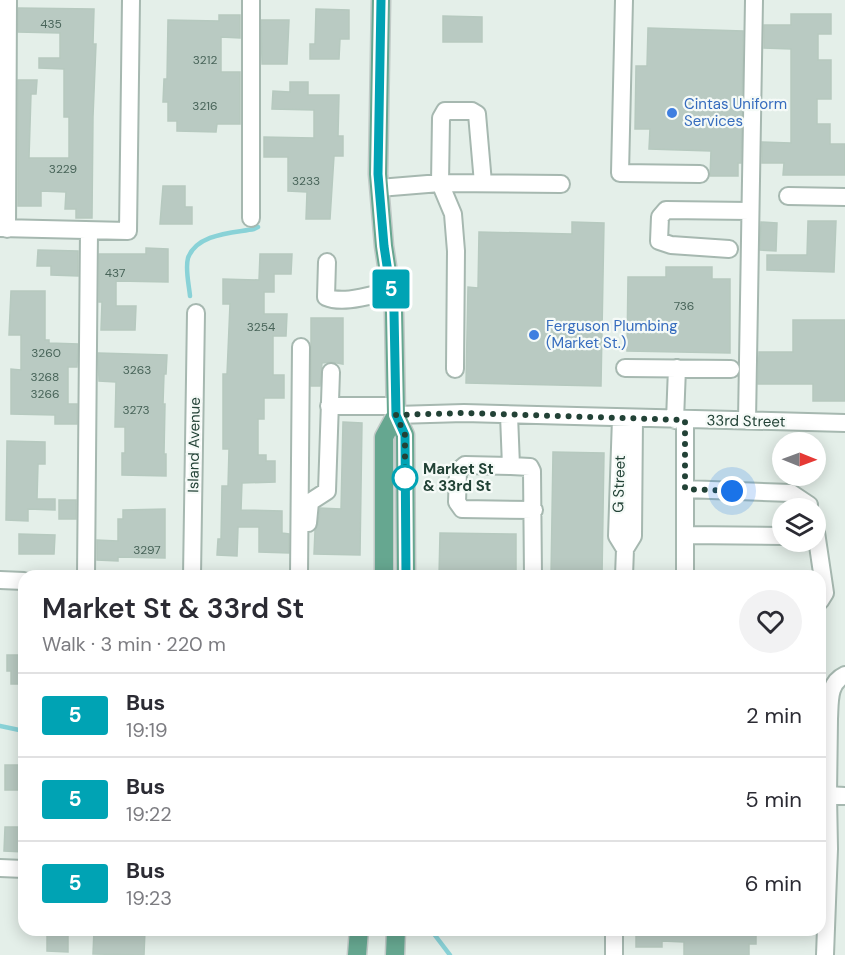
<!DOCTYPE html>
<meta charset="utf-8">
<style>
body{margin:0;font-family:"DM Sans",sans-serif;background:#f2f2f3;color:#2b2b33;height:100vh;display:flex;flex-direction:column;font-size:22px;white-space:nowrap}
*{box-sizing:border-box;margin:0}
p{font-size:20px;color:#7c7c81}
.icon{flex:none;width:33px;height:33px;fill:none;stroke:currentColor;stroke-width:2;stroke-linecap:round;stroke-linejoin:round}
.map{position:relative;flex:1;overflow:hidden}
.panel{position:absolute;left:18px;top:570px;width:808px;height:366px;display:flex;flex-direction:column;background:#fff;border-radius:18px;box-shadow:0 3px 15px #0003}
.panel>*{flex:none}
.badge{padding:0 12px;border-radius:4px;font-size:21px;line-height:39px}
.needle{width:39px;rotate:91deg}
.controls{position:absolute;left:772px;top:432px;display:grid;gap:12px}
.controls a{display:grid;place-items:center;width:54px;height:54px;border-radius:50%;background:#fff;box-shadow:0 3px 15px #0003;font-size:30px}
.you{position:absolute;width:30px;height:30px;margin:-15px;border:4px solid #fff;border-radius:50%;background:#1a73e8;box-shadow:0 0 0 9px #1a73e833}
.map>.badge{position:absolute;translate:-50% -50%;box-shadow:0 0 0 3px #fff}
.round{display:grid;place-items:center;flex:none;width:63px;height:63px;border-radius:32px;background:#f2f2f3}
.summary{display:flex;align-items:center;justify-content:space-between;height:102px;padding:0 24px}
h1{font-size:28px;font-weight:600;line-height:45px}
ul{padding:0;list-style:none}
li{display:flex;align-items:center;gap:18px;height:84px;padding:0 24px;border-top:2px solid #e1e1e2}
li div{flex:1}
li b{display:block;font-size:22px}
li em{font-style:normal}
li .badge{min-width:66px;font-weight:700;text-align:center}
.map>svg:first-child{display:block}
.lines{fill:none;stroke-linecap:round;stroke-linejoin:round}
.stream{stroke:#89d2d7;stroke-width:4.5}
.building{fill:#b9cac2;stroke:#b6c9bf;stroke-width:1.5}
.minor-casing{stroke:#a6b8b0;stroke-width:20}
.major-casing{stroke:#c1cac7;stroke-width:21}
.minor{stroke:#fff;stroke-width:16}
.major{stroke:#66a790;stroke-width:18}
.line-casing{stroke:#fff;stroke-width:14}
.line{stroke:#00a3b4;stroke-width:9}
.walk{stroke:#224236;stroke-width:6;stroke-dasharray:0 10.8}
.shop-dot{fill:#3f7fe0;stroke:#f5faf7;stroke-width:2}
.stop-dot{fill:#fff;stroke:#00a3b4;stroke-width:3}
.labels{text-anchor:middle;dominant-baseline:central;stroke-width:4.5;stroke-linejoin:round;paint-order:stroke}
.number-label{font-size:12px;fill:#486459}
.shop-label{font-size:15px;fill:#366cbe;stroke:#f5faf7;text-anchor:start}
.street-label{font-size:15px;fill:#224236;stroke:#f5faf7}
.stop-label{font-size:15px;font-weight:bold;fill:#224236;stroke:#f5faf7;text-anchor:start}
</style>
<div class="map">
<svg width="845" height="955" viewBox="0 0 845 955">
<rect width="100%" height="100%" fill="#e4efe9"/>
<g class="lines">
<!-- stream -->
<path class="stream" d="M190,296C189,285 185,269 188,258C197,233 234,233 254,229L258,227
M0,726L24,731
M431,930L450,955"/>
</g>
<!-- building -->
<path class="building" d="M18,8L94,9L93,44H96L93,117L92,218H76V209H65L66,192L41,191V206H18V80H37L36,94H31L29,158H69V117H64V69L39,68V58H60V33L18,32Z
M316,9L349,10V39H340L339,59H310V44H315Z
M791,14H831V34H818V60H831V99H817V124H830V144H845V175H783L784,163H762V142L791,143V49L764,48V25H791Z
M219,15H240V38L221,37V72H240V124H217L216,132L177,131V121H168V102H163L164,79H167L168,20L219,21Z
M443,16L482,17V42H443Z
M261,20H289L287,64H262Z
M648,28L743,31L741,163H738V176H710L711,151L649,149L650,129H635L636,66H647Z
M290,82H308V95H339L338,136H343V156H334L330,219H306L307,192L288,191V157H264V137L314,138V110L272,109L273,91L290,92Z
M163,186H185V207H192V224H160Z
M808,221H836L834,272L767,270V255H807Z
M572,222L604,223L601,386L466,383L468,287L478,288L479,232L572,234Z
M761,222L777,223L776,251L760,250Z
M146,248L168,249V282L116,281V306H136L135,330H101L102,302H99V254H146Z
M38,250L78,251V276L51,275V266H37Z
M260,254H292L291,274H274V292H264V314H287L286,336H273V375H284V398H264V419H258V455H266V461H275V482L242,483L241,510L282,511V533L289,534V553L259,552V527H238L237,556L217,555L218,539H221L222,486H228L229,449H223V374H227L230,304H223V279L259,280Z
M666,267H712V279H730V353L627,351L628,277H666Z
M11,291H45V340H49V343L78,344L77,367H68V404H77V424H55V415L11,414V369L21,370V335H9Z
M311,318H343V364L331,362L322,363L320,386H311Z
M793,320H845V401H813V384H758L759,352H793Z
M98,353L167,355L166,374H164L163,404H165L164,454H166V476L122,475V453H125V427H115L116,382L99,381Z
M343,422L362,423L360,555L314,554L315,531L318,524L320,508L341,509Z
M7,441L45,442V464H38L37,499H55V510L28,509V521L6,520Z
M553,452L604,453L602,576H551Z
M59,500H76V519H59Z
M165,509V558L118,557V561L97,560V540L118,541V519H123V510Z
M440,533L516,534V576H439Z
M19,534L55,535L54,554H19Z
M7,655H24V684H11V671H7Z
M5,765H24V790H5Z
M5,827H24V852L4,851Z
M47,930H68V952L47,951Z
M94,930H145L144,955L93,954Z
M636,930H756V944H749V955H684V942L662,941V947H636Z"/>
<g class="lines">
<!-- minor casing -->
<g class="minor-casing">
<path id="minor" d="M624,0L620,173L700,174
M379,188L440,183L561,184
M788,196L845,197
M251,218V0
M0,228L128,231L131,0
M7,229L8,0
M729,249L671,245L659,241L660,217L666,210L750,211
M327,262L326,297C344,305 373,294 391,291
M625,368L731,369
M455,369L456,251L453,214L440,183L441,118L445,111H472L477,114L483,183
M329,406H396
M396,415L464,413L845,423
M509,415L511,466L465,465L458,471L457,502L462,509L534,510
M621,418L617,536L625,549
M675,420L677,368
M747,421L754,0
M511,466L530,467L532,471L533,576
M685,489L791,493L809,505V508
M308,523L310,502L327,491L331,372
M816,532L825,593L820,601
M685,535L783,536
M86,576L89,231
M192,576L196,313
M299,576L301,347
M624,576L625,549L633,536L634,419
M685,576V420
M0,580L24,581
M820,719H829C830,701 828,683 845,675
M820,795H828L829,719
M820,849H829L828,795L845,796
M0,868L24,869
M614,930V955
M825,955L829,849"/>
</g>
<!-- major casing -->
<g class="major-casing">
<path id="major" d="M381,0L378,174L384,246L394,312L396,415L405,435L406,576
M384,576V437L396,415
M357,955L359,930
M395,955L396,930"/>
</g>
<!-- minor -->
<use href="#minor" class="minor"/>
<!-- major -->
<use href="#major" class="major"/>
</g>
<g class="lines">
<!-- line casing -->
<g class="line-casing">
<path id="line" d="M381,0L378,174L384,246L394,312L396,415L405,435L406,576"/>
</g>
<!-- line -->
<use href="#line" class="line"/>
<!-- walk -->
<path class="walk" d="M405,478V435L396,415L464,413L685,420V489L732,491"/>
</g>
<!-- markers -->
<g class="shop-dot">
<circle cx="672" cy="113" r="6"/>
<circle cx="534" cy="335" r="6"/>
</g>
<circle class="stop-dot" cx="405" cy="478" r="12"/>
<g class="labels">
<!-- number labels -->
<g class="number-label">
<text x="51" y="24">435</text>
<text x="205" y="60">3212</text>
<text x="205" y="106">3216</text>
<text x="63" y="169">3229</text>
<text x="306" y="181">3233</text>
<text x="115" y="273">437</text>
<text x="684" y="306">736</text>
<text x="261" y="327">3254</text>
<text x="46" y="353">3260</text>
<text x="137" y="370">3263</text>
<text x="45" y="377">3268</text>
<text x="45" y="394">3266</text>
<text x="136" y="410">3273</text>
<text x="147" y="550">3297</text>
</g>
<!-- shop labels -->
<g class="shop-label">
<text x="684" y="104">Cintas Uniform<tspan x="684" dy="17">Services</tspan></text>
<text x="546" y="326">Ferguson Plumbing<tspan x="546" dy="17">(Market St.)</tspan></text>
</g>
<!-- street labels -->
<g class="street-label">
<text transform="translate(746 421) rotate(1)">33rd Street</text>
<text transform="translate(194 445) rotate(-89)">Island Avenue</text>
<text transform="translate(619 484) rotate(-88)">G Street</text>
</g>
<!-- stop labels -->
<g class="stop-label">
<text x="423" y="469">Market St<tspan x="423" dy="17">&amp; 33rd St</tspan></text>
</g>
</g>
</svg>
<div class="controls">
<a><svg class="needle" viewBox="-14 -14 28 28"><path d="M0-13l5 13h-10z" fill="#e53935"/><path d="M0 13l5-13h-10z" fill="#7c7c81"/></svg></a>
<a><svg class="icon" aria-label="layers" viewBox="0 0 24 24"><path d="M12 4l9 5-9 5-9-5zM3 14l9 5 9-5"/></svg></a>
</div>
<div class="you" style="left:732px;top:491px"></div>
<b class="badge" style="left:391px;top:289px;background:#00a3b4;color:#fff">5</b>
<section class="panel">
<div class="summary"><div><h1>Market St &amp; 33rd St</h1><p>Walk · 3 min · 220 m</p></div><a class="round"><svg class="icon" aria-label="heart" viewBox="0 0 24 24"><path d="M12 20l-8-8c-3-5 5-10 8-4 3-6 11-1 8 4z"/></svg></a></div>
<ul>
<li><span class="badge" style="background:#00a3b4;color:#fff">5</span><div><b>Bus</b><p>19:19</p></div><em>2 min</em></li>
<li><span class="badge" style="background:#00a3b4;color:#fff">5</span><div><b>Bus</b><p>19:22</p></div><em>5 min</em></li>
<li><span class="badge" style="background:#00a3b4;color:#fff">5</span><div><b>Bus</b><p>19:23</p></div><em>6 min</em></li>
</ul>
</section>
</div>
